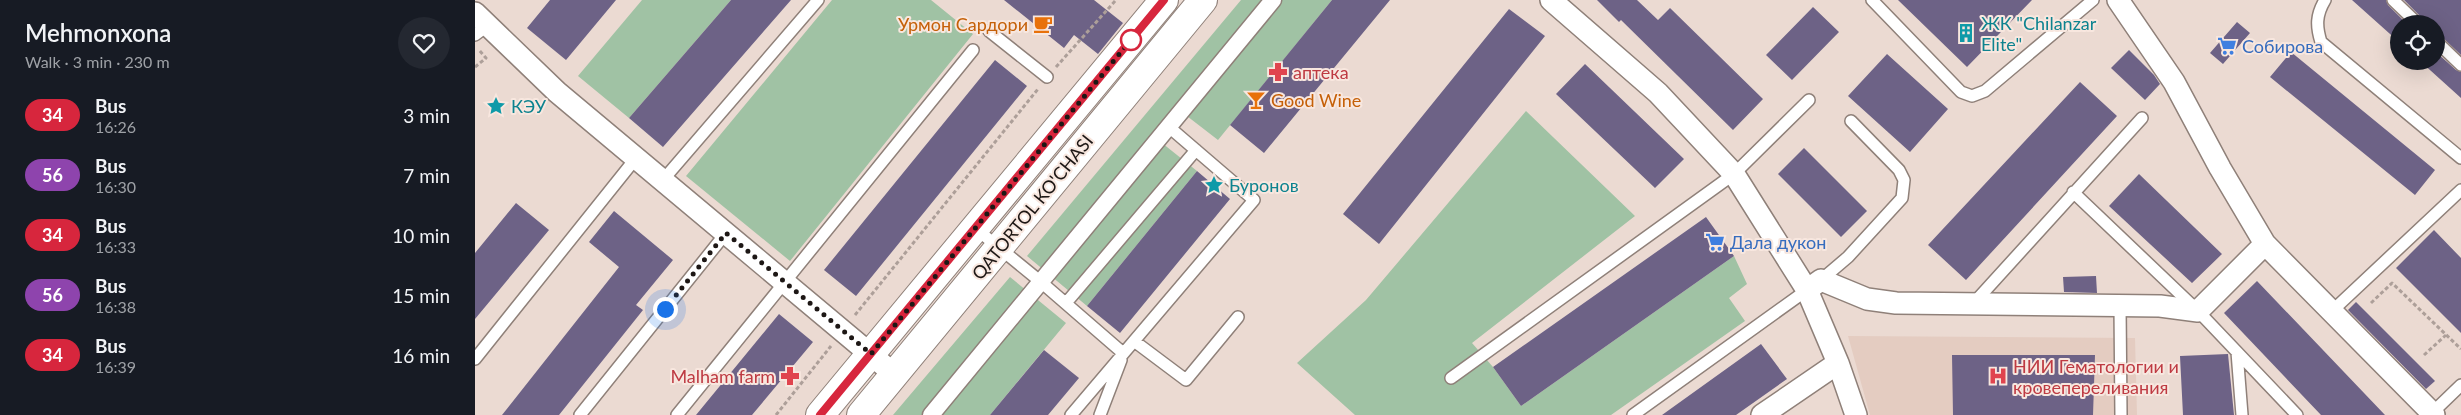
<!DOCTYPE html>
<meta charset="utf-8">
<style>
body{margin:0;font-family:Lato,sans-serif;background:#242831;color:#f1f3f6;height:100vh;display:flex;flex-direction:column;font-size:19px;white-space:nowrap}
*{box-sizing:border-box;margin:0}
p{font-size:16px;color:#9ea1a6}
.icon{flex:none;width:28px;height:28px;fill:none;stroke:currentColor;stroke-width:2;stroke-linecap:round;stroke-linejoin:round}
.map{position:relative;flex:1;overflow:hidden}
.panel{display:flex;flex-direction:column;background:#171b24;width:475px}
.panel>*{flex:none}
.badge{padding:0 10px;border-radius:16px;font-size:18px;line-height:32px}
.fabs{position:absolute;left:1915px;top:15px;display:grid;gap:10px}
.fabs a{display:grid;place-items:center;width:55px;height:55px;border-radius:50%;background:#171b24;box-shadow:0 5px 20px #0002;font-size:25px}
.you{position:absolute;width:25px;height:25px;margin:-12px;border:4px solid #fff;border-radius:50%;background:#1a73e8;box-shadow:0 0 0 8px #1a73e833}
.map>.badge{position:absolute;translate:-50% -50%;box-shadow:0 0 0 2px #fff}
.round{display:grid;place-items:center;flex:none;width:52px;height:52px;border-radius:26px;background:#242831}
.head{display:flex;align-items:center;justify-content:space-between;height:85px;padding:0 25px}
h1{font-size:24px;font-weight:600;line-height:38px}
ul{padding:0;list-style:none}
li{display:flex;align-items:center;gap:15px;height:60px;padding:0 25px}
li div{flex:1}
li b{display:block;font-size:19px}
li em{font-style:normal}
li .badge{min-width:55px;font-weight:700;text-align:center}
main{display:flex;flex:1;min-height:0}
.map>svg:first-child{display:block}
.built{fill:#e4ccc1}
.green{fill:#a0c2a4}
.building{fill:#6d6286}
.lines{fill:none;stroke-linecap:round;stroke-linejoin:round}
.service-casing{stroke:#8f8079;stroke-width:14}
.pedestrian-casing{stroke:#8f8079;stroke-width:19}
.minor-casing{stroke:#8f8079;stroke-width:24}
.secondary-casing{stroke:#8f8079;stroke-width:30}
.path{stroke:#ad9f99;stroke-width:3;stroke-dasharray:4 2.5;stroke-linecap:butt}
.service{stroke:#fff;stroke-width:11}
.pedestrian{stroke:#fff;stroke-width:16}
.minor{stroke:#fff;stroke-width:21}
.secondary{stroke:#fff;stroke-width:28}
.line-casing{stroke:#fff;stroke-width:11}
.line{stroke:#d7263d;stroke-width:8}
.walk{stroke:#1d1715;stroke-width:5;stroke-dasharray:0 9}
.stop-dot{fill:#fff;stroke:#d7263d;stroke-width:2.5}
.labels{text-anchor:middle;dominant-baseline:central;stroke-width:4;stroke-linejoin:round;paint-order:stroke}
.culture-label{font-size:18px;fill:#0d838f;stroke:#f8e7df;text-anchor:start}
.food-label{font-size:18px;fill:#c56008;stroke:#f8e7df;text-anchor:end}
.shop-label{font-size:18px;fill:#366cbe;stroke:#f8e7df;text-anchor:start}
.health-label{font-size:18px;fill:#be3a42;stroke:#f8e7df;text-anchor:start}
.street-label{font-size:18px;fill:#1d1715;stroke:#f8e7df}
</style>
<main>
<section class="panel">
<div class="head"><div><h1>Mehmonxona</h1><p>Walk · 3 min · 230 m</p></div><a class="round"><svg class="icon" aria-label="heart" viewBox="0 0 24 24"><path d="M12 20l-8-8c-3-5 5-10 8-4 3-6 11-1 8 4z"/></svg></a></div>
<ul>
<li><span class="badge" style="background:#d7263d;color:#fff">34</span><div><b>Bus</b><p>16:26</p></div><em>3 min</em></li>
<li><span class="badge" style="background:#8e44ad;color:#fff">56</span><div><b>Bus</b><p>16:30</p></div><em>7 min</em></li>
<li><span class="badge" style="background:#d7263d;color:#fff">34</span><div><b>Bus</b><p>16:33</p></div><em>10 min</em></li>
<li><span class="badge" style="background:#8e44ad;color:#fff">56</span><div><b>Bus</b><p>16:38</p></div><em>15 min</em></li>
<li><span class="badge" style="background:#d7263d;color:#fff">34</span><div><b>Bus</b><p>16:39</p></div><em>16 min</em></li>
</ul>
</section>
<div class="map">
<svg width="1986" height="415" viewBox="0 0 1986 415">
<rect width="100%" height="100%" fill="#ebdad2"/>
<!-- built -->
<path class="built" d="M1373,336L1660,338L1662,415H1395Z"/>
<!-- green -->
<path class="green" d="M167,0H256L154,118L103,76Z
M357,0H456L498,34L315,261L211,176Z
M766,0H857L743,140L699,106L677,135L722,171L612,306L552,256Z
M1051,111L1160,216L997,343L1018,367L1046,406L1259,256L1272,284L1254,298L1270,321L1136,415H880L822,363L891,300Z
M535,277L591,323L515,415H418Z"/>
<!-- building -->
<path class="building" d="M75,0H141L91,60L52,28Z
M256,0H316L188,147L154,118Z
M529,0H619L648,23L623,54L599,35L589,48Z
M857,0H915L789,153L755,125Z
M1122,0H1162L1183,20L1195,8L1288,99L1258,130L1146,20L1144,22Z
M1423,0H1557L1492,67Z
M1877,0H1911L1913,5L1932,24H1924V42Z
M1929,0H1986V55L1966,36L1961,34V24H1950L1948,19Z
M1338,7L1364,32L1317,80L1291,55Z
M1034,9L1070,36L904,244L868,214Z
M1762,22L1775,33L1748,64L1735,53Z
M1654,50L1679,75L1685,84L1670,100L1636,68Z
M1816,52L1960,170L1940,195L1795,77Z
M1961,52L1981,70L1986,72V98L1945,61H1961Z
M1412,54L1473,109L1435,152L1373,96Z
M520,60L552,86L381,296L349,270Z
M1110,64L1209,159L1180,188L1081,94Z
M1605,82L1642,116L1491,280L1453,245Z
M1329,148L1392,211L1366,237L1303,174Z
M722,171L755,199L645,333L612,306Z
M1664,174L1747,254L1717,283L1634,206Z
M41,203L74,230L0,319V253Z
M139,211L198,260L161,305L168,310L84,415H27L144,267L114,242Z
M1231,217L1259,256L1046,406L1018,367Z
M1959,230L1986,258V333L1921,268Z
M1621,276L1622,293L1589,292L1588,277Z
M1782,281L1910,415H1846L1749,313Z
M1881,302L1960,381L1951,389L1873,310Z
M304,314L338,342L277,415H221Z
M1286,344L1312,379L1261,415H1187Z
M569,350L604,378L573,415H515Z
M1753,354L1759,415H1708L1705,356Z
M1477,355H1620L1618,415H1478Z"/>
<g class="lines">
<!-- service casing -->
<g class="service-casing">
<path id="service" d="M1397,0L1486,92L1497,96L1510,91L1618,0
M1850,0C1841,15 1841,26 1846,42L1986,158
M1918,0L1943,24
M514,31L572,77
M0,35L12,26
M1961,41L1986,65
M188,180L343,0
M1598,192L1723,311L1822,415
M500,228L566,282L648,353
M1346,280L1373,257L1427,198L1429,180L1424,170L1376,121
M591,303L721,150
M1498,304L1667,118
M1645,306L1646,415
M1856,312L1986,190
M659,341L711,380L763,317
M1762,352L1767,415
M0,359L161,158
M976,378L1259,174L1334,100
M1957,413L1986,385
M105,415L251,233
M202,415L498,50
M596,415L779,200L694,127
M625,415L646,360
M1158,415L1332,290"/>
</g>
<!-- pedestrian casing -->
<g class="pedestrian-casing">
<path id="pedestrian" d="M456,415L798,0"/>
</g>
<!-- minor casing -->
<g class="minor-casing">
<path id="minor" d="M1076,0L1183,93L1259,174L1332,290L1363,363L1381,415
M1643,0L1699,82L1745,168L1790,244L1959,415
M0,13L82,92L419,374
M1332,290L1346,280L1392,299L1421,303L1685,306L1723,311L1790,244
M1287,415L1363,363"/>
</g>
<!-- secondary casing -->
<g class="secondary-casing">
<path id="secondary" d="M345,415L689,0
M386,415L728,0"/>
</g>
<!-- path -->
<path class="path" d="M0,67L11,58L4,50
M581,67L641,0
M1896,303L1917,283L1986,349
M380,315L563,89
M1949,355L1971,335
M301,415L356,346"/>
<!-- service -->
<use href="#service" class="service"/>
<!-- pedestrian -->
<use href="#pedestrian" class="pedestrian"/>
<!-- minor -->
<use href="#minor" class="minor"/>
<!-- secondary -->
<use href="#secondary" class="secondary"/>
</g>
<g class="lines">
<!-- line casing -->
<g class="line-casing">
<path id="line" d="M345,415L689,0"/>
</g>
<!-- line -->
<use href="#line" class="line"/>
<!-- walk -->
<path class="walk" d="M190,309L251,233L396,354L656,40"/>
</g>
<!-- icons -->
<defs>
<g id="cafe-bare" transform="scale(1.5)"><path d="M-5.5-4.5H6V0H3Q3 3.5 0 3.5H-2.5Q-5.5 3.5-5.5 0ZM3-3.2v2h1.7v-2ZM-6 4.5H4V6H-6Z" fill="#e8710a" stroke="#f8e7df" stroke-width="2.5" paint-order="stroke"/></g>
<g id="building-bare" transform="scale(1.5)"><path d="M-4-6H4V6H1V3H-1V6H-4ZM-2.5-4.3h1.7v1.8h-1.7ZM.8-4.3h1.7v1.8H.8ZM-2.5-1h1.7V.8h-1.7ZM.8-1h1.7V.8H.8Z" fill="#0f9aa8" stroke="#f8e7df" stroke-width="2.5" paint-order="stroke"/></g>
<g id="supermarket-bare" transform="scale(1.5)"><path d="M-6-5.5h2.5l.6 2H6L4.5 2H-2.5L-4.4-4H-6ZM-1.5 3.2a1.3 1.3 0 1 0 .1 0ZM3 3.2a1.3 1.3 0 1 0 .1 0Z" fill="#3f7fe0" stroke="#f8e7df" stroke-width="2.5" paint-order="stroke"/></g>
<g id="pharmacy-bare" transform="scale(1.5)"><path d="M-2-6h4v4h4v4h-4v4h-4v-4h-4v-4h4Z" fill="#e0444e" stroke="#f8e7df" stroke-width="2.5" paint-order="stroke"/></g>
<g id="bar-bare" transform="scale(1.5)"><path d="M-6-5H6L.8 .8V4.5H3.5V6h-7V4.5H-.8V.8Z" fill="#e8710a" stroke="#f8e7df" stroke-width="2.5" paint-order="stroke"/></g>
<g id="sight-bare" transform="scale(1.5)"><path d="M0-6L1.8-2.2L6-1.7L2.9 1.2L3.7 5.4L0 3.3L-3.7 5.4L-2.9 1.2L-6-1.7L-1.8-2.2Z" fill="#0f9aa8" stroke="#f8e7df" stroke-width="2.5" paint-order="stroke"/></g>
<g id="hospital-bare" transform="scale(1.5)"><path d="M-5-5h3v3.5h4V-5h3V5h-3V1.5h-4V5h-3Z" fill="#e0444e" stroke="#f8e7df" stroke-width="2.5" paint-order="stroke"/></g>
</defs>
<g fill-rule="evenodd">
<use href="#cafe-bare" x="568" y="24"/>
<use href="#building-bare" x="1491" y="33"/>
<use href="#supermarket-bare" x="1752" y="46"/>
<use href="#pharmacy-bare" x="803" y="72"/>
<use href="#bar-bare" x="781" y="100"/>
<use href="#sight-bare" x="21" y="106"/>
<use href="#sight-bare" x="739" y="185"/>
<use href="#supermarket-bare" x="1240" y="242"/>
<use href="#pharmacy-bare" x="315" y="376"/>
<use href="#hospital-bare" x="1523" y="376"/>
</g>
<!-- markers -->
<circle class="stop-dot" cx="656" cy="40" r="10"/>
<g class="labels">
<!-- culture labels -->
<g class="culture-label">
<text x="1506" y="23">ЖК "Chilanzar<tspan x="1506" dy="21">Elite"</tspan></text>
<text x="36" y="106">КЭУ</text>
<text x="754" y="185">Буронов</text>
</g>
<!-- food labels -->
<g class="food-label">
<text x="553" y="24">Урмон Сардори</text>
<text x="796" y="100" text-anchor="start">Good Wine</text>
</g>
<!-- shop labels -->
<g class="shop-label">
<text x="1767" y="46">Собирова</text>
<text x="1255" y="242">Дала дукон</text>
</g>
<!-- health labels -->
<g class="health-label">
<text x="818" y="72">аптека</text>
<text x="1538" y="366">НИИ Гематологии и<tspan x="1538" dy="21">кровепереливания</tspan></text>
<text x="300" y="376" text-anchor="end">Malham farm</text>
</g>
<!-- street labels -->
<g class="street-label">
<text transform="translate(557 207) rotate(-51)">QATORTOL KO'CHASI</text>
</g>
</g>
</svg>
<div class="fabs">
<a><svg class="icon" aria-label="locate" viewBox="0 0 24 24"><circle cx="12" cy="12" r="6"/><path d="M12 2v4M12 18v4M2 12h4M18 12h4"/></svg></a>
</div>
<div class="you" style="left:190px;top:309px"></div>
</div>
</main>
